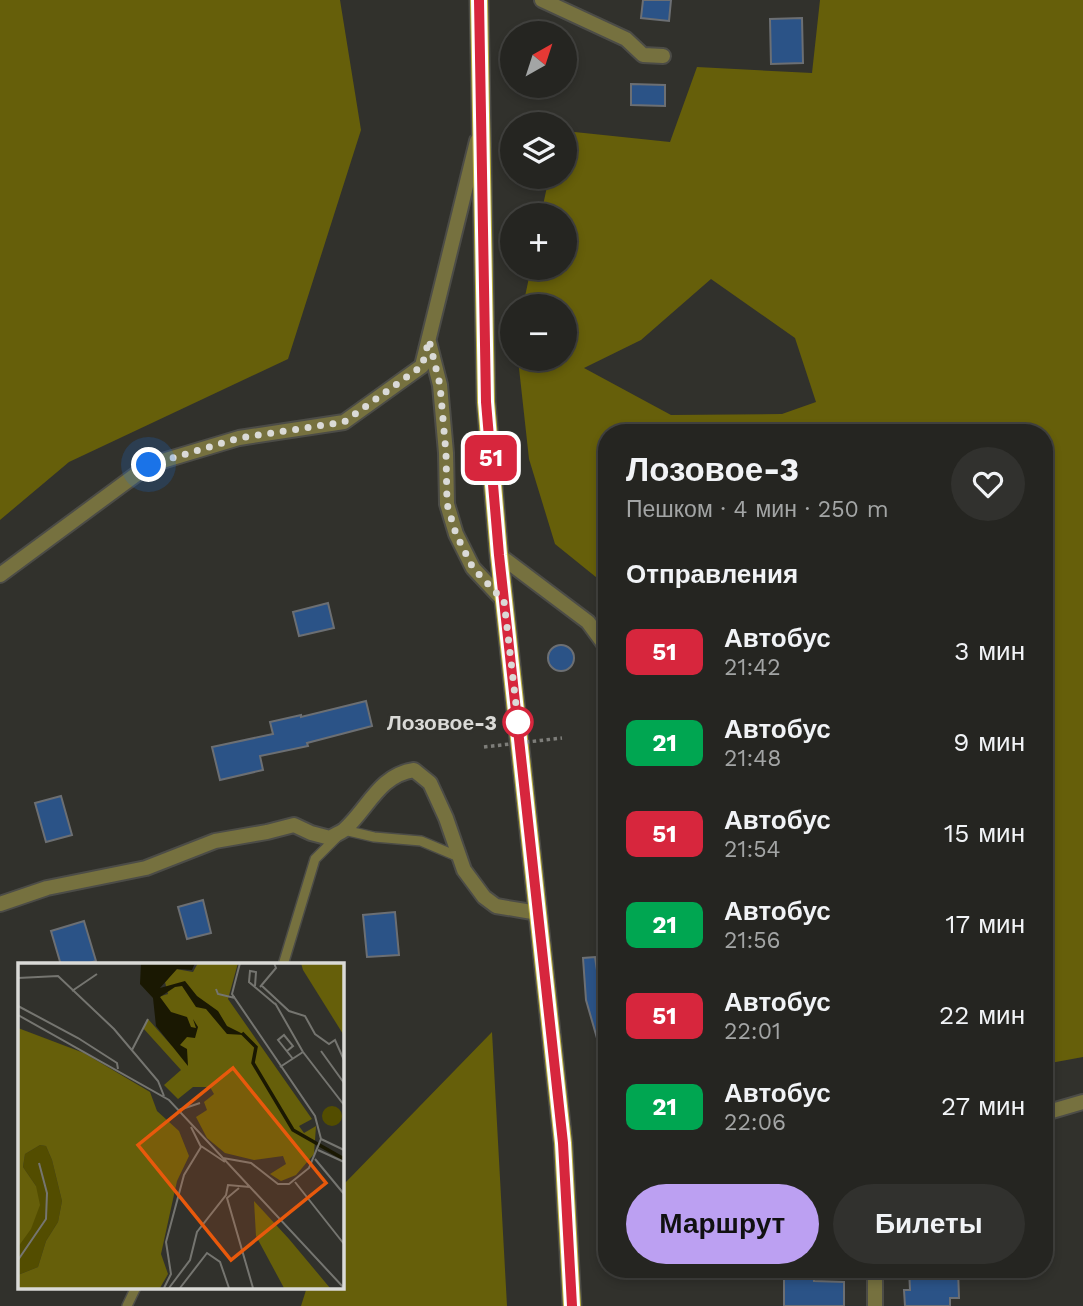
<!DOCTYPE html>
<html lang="ru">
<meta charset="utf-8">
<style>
body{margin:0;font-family:"Work Sans",sans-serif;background:#31312e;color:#f1f3f6;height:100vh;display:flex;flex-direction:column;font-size:26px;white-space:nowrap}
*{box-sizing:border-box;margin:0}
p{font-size:23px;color:#a3a5a5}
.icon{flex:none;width:38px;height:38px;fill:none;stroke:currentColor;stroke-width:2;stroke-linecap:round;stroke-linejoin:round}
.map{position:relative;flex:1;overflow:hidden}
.panel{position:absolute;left:598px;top:424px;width:455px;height:854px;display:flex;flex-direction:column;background:#252521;border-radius:28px;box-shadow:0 4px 10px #0003,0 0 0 2px #42423f}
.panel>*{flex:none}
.badge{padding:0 14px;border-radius:10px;font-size:24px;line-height:46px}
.needle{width:46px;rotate:39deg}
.buttons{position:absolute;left:500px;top:21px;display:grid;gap:14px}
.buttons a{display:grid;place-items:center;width:77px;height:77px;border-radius:50%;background:#252521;box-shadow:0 4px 10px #0003,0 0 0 2px #42423f;font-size:35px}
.you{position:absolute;width:35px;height:35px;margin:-18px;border:5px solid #fff;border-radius:50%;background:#1a73e8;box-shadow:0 0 0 10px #1a73e833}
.map>.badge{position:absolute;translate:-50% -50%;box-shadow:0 0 0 4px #fff}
h2{padding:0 28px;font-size:26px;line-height:63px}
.round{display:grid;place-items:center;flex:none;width:74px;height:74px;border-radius:37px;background:#31312e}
.summary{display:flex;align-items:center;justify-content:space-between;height:119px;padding:0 28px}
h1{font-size:33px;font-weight:700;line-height:52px}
.cta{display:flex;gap:14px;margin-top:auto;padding:14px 28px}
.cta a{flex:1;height:80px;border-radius:42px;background:#bca0f2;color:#111;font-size:28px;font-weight:700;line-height:80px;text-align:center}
.cta a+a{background:#31312e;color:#f1f3f6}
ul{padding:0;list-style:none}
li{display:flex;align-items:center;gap:21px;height:91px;padding:0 28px}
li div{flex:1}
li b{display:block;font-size:26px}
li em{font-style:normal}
li .badge{min-width:77px;font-weight:700;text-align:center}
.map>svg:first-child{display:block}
.forest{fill:#665f0a;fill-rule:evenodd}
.building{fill:#2b5387;stroke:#6c6f73;stroke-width:2}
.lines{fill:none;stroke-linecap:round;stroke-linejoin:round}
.service-casing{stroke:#4c4c47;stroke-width:12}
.minor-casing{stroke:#4c4c47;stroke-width:18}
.primary-casing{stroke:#4c4c47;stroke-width:21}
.service{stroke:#76713f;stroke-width:9}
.minor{stroke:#76713f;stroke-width:14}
.primary{stroke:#bcb13e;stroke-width:18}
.path-bridge{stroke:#7d7d79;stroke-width:3.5;stroke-dasharray:3.5 3.5;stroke-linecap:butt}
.line-casing{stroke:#fff;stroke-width:16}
.line{stroke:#d7263d;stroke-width:10}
.walk{stroke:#dadad7;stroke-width:7;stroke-dasharray:0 12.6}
.stop-dot{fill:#fff;stroke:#d7263d;stroke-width:3.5}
.labels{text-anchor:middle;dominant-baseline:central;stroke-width:6;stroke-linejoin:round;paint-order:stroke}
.stop-label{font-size:21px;font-weight:bold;fill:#dadad7;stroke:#31312c;text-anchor:end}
.inset-river{fill:none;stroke:#1a1802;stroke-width:3.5}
.inset-road{fill:none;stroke:#757570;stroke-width:2}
.view{fill:#e8590c;fill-opacity:0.15;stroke:#e8590c;stroke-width:3.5}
.inset-edge{fill:none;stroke:#dadad7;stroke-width:3.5}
</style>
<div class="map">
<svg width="1083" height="1306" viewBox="0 0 1083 1306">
<rect width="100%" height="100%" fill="#31312c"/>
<!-- forest -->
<path class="forest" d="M0,0H340L361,130L288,359L69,462L0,520Z
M820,0H1083V1057L1045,1064V432H607V586L555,544L529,459L518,359H565V306H523L531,268H565V215H541L549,177H565V131L670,142L697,67L812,73ZM711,279L795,338L816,402L782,414L671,415L584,368L641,340Z
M492,1032L507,1306H301L307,1287H341V1193L345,1183Z"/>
<!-- building -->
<path class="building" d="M643,0H671L669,21L641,18Z
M802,18L803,63L771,64L770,19Z
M631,84L665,85V106L631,105Z
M328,603L334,628L299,636L293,612Z
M548 658a13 13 0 1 1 26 0a13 13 0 1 1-26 0Z
M366,701L372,726L307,743L308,746L260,756L263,770L220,780L212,747L273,734L270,722L301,715V717Z
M61,796L72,835L46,842L35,803Z
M203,900L211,933L187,939L178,907Z
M395,912L399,955L367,957L363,915Z
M84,921L96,961L83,965H61L51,931Z
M595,957L601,997L607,1020V1058L603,1059L586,1000L583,958Z
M784,1269H814V1281L844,1282V1306H784Z
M909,1269H958L959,1298H950V1306H905L904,1290H910Z"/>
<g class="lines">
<!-- service casing -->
<g class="service-casing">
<path id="service" d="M283,965L315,859L344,830L374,837L421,841L459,857
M127,1306L136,1287"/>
</g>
<!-- minor casing -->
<g class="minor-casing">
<path id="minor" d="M542,0L626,39L643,55L663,56
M429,342L440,385L446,453L447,504L456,534L473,568L504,601
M499,555L588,622L607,648
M0,575L149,465L239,438L344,422L422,366L477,141
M0,904L47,888L146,868L215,841L267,832L294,825L311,833L330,838C334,835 340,833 344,830C368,809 379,775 414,770L430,783L446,818L464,870L484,897L496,906L538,913
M1045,1113L1083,1102
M875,1306V1269"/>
</g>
<!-- primary casing -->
<g class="primary-casing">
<path id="primary" d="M479,0L486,402L499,555L563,1143L572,1306"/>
</g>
<!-- service -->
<use href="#service" class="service"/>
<!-- minor -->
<use href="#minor" class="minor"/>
<!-- primary -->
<use href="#primary" class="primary"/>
<!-- path-bridge -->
<path class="path-bridge" d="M484,747L562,738"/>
</g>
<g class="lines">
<!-- line casing -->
<g class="line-casing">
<path id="line" d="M479,0L486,402L499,555L563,1143L572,1306"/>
</g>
<!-- line -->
<use href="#line" class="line"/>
<!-- walk -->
<path class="walk" d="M149,465L239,438L344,422L422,366L429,340L440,385L446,453L447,504L456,534L473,568L504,601L518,722"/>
</g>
<!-- markers -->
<circle class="stop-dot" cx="518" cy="722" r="14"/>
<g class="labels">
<!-- stop labels -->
<g class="stop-label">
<text x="497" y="722">Лозовое-3</text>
</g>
</g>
<!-- overview -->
<g transform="translate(18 963)">
<rect width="326" height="326" fill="#31312c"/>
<path d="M304 153a10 10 0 1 1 20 0a10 10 0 1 1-20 0ZM22,182L28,183L34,197L44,238L40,259L28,278L20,304L0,312V284L18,223L5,204L7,191Z" fill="#534d00"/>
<path d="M180,0H220L210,36L294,156L281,163L286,170L298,163L296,191L278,212L263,218L252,211L268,201L265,193L236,197L207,190L189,175L178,154L189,147L186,139L196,131L192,124H175L160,136L146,122L163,107L125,65L130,56L154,83L140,34L150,31L147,19L158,6L175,9ZM283,0H325V71L285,7ZM0,65L66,90L132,129L139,148L161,168L171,193L159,218L143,291L150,311L142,325H0V312L20,304L28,278L40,259L44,238L34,197L28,183L22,182L7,191L5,204L18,223L22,242L13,266L0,284ZM236,238L271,276L312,325H266L238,273Z" fill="#665f0a"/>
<path d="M123,0H177L174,7L159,6L142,25L167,18L179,33L200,48L209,63L227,72L209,71L188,46L178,44L164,23L157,24L142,34L153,49L169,54L173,64L178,65L175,56L180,64L177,75L169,74L162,82L169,86L170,103L138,63L135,35L122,21Z" fill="#1a1802"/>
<path class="inset-river" d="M224,70L238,84L235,100L275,167L326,196"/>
<path class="inset-road" d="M0,15L40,13L96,66L140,118L146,133M243,22L271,48L287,53L297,71L311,81L317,77L326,97M237,23L238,9L232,8L231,19L257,41M242,24L258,5L256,0M198,26L200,31L217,35M54,28L79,11M257,40L285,89M0,43L60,75L99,100L100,106M0,52L151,137L326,325M114,87L130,56M269,88L275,83L266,72L260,77L275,96M303,88L326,120M262,104L285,89L326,142M161,147L182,140M303,176L326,187M183,183L207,199M300,187L326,199M205,195L233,200L260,221H271L291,205L303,176L297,153L214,31L222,0M297,196L326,231M277,219L326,281M221,225L209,235L235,325M0,297L28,256L29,230L21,200M146,325L153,311L148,279L166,212L183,184L173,164M151,325L172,297L179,269L208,232L210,222L232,224M162,325L189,290L202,299L211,325"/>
<path class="view" d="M215,105L308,220L213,297L120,182Z"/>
<rect width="326" height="326" class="inset-edge"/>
</g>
</svg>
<div class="buttons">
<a><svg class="needle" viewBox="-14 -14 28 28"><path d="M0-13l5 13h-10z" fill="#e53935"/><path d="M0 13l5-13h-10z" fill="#a3a5a5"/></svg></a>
<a><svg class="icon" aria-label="layers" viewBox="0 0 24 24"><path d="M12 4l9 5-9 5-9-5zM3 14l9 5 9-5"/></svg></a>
<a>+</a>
<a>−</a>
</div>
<div class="you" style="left:149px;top:465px"></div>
<b class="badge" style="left:491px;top:458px;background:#d7263d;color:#fff">51</b>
<section class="panel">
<div class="summary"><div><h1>Лозовое-3</h1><p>Пешком · 4 мин · 250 m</p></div><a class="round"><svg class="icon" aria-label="heart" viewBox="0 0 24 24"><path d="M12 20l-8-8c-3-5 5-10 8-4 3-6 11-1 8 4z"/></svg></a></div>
<h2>Отправления</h2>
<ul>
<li><span class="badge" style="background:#d7263d;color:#fff">51</span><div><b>Автобус</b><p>21:42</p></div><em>3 мин</em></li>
<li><span class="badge" style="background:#00a651;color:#fff">21</span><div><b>Автобус</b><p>21:48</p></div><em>9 мин</em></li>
<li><span class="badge" style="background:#d7263d;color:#fff">51</span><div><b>Автобус</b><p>21:54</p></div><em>15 мин</em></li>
<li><span class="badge" style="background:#00a651;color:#fff">21</span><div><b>Автобус</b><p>21:56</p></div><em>17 мин</em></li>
<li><span class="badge" style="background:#d7263d;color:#fff">51</span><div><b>Автобус</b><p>22:01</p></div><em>22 мин</em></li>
<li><span class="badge" style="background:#00a651;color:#fff">21</span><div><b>Автобус</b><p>22:06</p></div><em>27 мин</em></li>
</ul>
<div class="cta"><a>Маршрут</a><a>Билеты</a></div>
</section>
</div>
